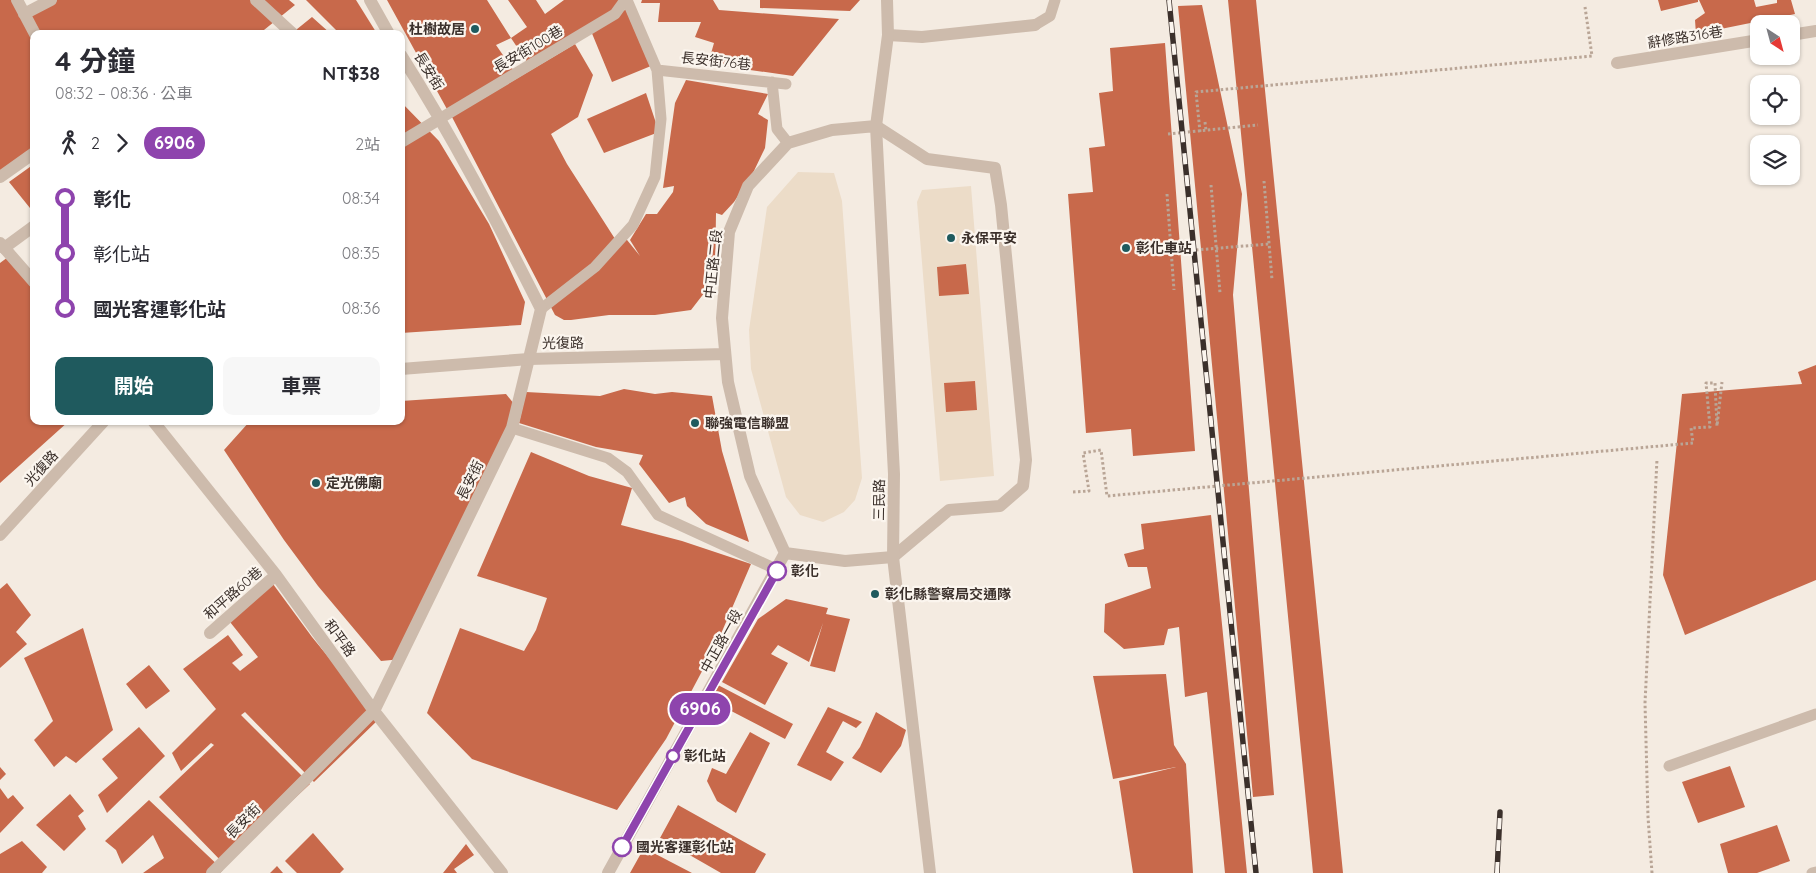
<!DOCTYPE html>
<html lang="zh-TW">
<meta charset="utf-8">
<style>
body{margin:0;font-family:Quicksand,"Noto Sans TC",sans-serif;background:#f7f7f7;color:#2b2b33;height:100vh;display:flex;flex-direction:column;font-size:19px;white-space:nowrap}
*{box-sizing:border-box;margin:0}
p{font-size:16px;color:#7c7c81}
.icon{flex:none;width:28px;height:28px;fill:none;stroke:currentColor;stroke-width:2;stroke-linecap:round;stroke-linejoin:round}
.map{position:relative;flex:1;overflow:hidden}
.sheet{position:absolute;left:30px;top:30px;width:375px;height:395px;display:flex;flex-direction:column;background:#fff;border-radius:10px;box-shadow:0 1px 4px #0004}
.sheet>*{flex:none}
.badge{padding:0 10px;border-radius:16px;font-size:18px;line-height:32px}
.needle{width:32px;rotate:144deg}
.fabs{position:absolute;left:1750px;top:15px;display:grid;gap:10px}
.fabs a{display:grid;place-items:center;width:50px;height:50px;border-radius:10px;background:#fff;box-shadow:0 1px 4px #0004;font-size:25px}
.map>.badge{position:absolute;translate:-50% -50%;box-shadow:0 0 0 2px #fff}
.legs{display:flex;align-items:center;gap:8px;height:55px;padding:0 25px;font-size:16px}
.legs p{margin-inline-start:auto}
.headline{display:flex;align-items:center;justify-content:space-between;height:85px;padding:0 25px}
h1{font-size:28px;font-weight:700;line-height:38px}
.button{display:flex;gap:10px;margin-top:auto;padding:10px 25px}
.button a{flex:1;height:58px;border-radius:10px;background:#1f5a5e;color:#fff;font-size:20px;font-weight:700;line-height:58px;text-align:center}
.button a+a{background:#f7f7f7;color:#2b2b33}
ul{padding:0 25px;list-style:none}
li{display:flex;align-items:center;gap:18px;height:55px;font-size:19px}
li i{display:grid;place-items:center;width:8px;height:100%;margin:0 6px;background:currentColor}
li i::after{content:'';width:12px;height:12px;margin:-6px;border:4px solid;border-radius:50%;background:#fff}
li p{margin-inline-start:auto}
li:first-child i{background:linear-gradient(#0000 50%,currentColor 0)}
li:last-child i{background:linear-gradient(currentColor 50%,#0000 0)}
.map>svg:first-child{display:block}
.plaza{fill:#ecdcc8}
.building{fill:#c8694b}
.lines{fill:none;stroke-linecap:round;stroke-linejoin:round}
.path{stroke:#b9a596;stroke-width:3;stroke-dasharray:2.5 2.5;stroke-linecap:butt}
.service{stroke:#cdbbac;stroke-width:11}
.pedestrian{stroke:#cdbbac;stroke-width:12}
.minor{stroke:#cdbbac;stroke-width:12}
.tertiary{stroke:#cdbbac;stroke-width:12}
.rail-casing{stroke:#3b302b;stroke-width:5.5}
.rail{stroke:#fbf5ee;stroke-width:4;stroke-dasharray:11;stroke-linecap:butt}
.line-1-casing{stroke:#fff;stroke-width:11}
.line-1{stroke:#8e44ad;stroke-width:8}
.poi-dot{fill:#1f5a5e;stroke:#fbf5ee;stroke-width:2}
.stop-1-dot{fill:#fff;stroke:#8e44ad;stroke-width:2.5}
.labels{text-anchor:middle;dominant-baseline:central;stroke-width:4.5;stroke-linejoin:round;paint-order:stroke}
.poi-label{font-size:14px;font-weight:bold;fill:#3b302b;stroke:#fbf5ee;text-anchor:start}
.street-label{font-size:14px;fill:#3b302b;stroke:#fbf5ee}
.stop-label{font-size:14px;font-weight:bold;fill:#3b302b;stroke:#fbf5ee;text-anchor:start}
</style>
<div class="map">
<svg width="1816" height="873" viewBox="0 0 1816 873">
<rect width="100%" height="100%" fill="#f4ebe1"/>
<!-- plaza -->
<path class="plaza" d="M798,172L834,173L842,201L862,478L855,500L844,512L823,522L800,515L786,497L751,369L749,330L767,207Z
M971,186L994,476L940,481L917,202L922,190Z"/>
<!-- building -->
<path class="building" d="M0,0H14L34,36V148L0,173Z
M55,0H289L295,5L259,34H37L27,15Z
M306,0H356L376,32L373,34H340Z
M387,0H487L511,38L527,27L508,0H536L545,14L564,0H622L608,16L527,62L511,38L496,45L514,71L448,111Z
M642,0H713L719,10L839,19L793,76L708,64L714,43L695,37L701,22H658L660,3H641Z
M760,0H860L850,11L760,8Z
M1228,0H1256L1343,873H1313Z
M1658,0H1698V2L1661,11Z
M1699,0H1754L1756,7L1777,3V0H1791L1795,14L1696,34L1695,20L1705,13Z
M1202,5L1242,194L1233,295L1274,795L1253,797L1178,6Z
M628,8L651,66L612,82L591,31Z
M312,17L331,34H291Z
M1165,43L1195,451L1133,456L1131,429L1086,433L1068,194L1093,192L1089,148L1105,146L1099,93L1113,91L1110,48Z
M575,44L593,75L578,117L551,134L567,164L617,242L623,235L640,256L630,240L646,214H657L673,192L674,186L663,188L675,103L686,80L768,94L758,114L768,120L765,148L752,175L734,202L722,215L716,213L715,279L691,310L655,315H609L571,320H564L555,315L452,117Z
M646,93L659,132L604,153L587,119Z
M401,102L439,141L489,224L525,302L521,325L401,333Z
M34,164V213L9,182Z
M8,257L34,291V421H69L0,483V263Z
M966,264L969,294L939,296L937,267Z
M1816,365V580L1685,635L1663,575L1682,394L1802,384L1798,372Z
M975,381L977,410L946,412L944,383Z
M624,389L655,394L672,392L712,396L722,451L749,542L706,524L687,506L685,497L669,503L639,464L643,455L596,447L519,423L526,392L600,396Z
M506,394L519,410L402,659L381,661L318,586L284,540L224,450L250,421H401V401Z
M531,452L589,476L632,488L621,525L682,541L751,564L717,643L666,739L617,810L472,759L427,713L460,628L524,651L536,630L547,598L477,576Z
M1211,515L1247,873H1225L1207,692L1185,697L1179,627L1168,629L1164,645L1124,649L1104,632L1105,604L1151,588L1147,567H1128L1124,554L1144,549L1141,524Z
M7,583L31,615L16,632L27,644L0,668V589Z
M273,584L312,637L379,719L314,782L245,712L241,715L310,784L224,864L159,797L214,745L211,743L181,771L172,753L216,709L183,669L228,635L243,655L232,663L240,671L258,657L230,622Z
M786,599L828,608L826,614L850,619L835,672L810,666L823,623L809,662L778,645L771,654L788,663L765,705L722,682L758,619Z
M83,628L113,730L76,763L66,756L54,767L34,740L53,721L24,658Z
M149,665L170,691L146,709L126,684Z
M1166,674L1174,745L1186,764L1193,873H1133L1119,781L1176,767L1113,779L1093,676Z
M718,685L793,724L785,739L710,700Z
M828,707L862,722L856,728L843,721L826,752L844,762L831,781L797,765Z
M876,712L906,730L901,746L881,773L852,758L860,747Z
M139,727L165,756L107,813L98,795L118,778L102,759Z
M750,732L770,743L736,813L717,801L707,781L712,768L726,774Z
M1730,766L1745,807L1698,823L1682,782Z
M0,767L6,774L0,780Z
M0,788L8,799L13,795L24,808L0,833Z
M70,794L84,811L78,816L86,829L64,851L36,825Z
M149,800L223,870L220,873H143L164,858L153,835L122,864L116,850L105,841Z
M678,805L766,854L755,873H721L660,838Z
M1777,825L1790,861L1757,873H1728L1720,844Z
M313,833L344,869L340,873H297L285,861Z
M22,841L47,867L42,873H0V854Z
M466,844L474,855L454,869L457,873H443Z
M644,848L692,873H630Z
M277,866L283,873H270Z"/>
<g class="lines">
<!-- path -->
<path class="path" d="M1205,122L1206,131
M1200,132L1196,92L1592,56L1585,7
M1168,134L1258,125
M1264,181L1272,280
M1211,185L1220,293
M1167,194L1174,290
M1171,252L1269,244
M1073,492L1089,491L1083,453L1101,450L1107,496L1693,443L1691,428L1710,427L1706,383H1715L1717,426L1722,382
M1652,873L1648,817L1645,703L1657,459"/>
<!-- service -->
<path class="service" d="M1035,25L1050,16L1055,0
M657,70L786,84
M772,82L777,129L788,143
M441,118L615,14L625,0
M541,309L595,267L633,225L655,177L661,119L657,70L627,0
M512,428L608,458L627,472L658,515L778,570
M1669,766L1816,714
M1812,873L1816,872"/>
<!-- pedestrian -->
<path class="pedestrian" d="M17,0L35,34
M256,0L293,34
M24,14L51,0
M401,142L441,118
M0,177L34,153
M4,248L34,226"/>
<!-- minor -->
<path class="minor" d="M370,0L389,34
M888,35L922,37L1035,25
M1791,35L1816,31
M1617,63L1759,40
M876,126L927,159L995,168L1001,205L1026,460L1023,486L1000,506L949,510L893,557
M0,243L34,282
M153,421L276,575L374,711L502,873
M210,633L276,575
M212,873L374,711L512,428L541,309C497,222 453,137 401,55"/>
<!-- tertiary -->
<path class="tertiary" d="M887,0L888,35L876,126L894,474L893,557L930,873
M401,369L529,359L725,354
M0,535L104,421
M785,553L845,561L893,557
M608,873L785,553L750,476L728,382L722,318L729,232L748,186L788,143L832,130L876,126"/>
<!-- rail casing -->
<g class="rail-casing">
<path id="rail" d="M1169,0L1256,873
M1497,873L1500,812"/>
</g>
<!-- rail -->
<use href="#rail" class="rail"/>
</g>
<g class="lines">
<!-- line-1 casing -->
<g class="line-1-casing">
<path id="line-1" d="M622,847L777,571"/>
</g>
<!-- line-1 -->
<use href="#line-1" class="line-1"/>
</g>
<!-- markers -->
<g class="poi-dot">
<circle cx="475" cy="29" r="5"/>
<circle cx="951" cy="238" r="5"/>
<circle cx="1126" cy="248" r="5"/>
<circle cx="695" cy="423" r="5"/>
<circle cx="316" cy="483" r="5"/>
<circle cx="875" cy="594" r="5"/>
</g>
<g class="stop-1-dot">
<circle cx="777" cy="571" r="9"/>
<circle cx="673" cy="756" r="6"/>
<circle cx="622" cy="847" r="9"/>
</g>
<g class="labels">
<!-- poi labels -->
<g class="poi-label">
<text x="465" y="29" text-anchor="end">杜樹故居</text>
<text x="961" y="238">永保平安</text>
<text x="1136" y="248">彰化車站</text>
<text x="705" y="423">聯強電信聯盟</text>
<text x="326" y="483">定光佛廟</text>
<text x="885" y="594">彰化縣警察局交通隊</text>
</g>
<!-- street labels -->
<g class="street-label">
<text transform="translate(1685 37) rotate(-9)">辭修路316巷</text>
<text transform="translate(528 49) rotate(-31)">長安街100巷</text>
<text transform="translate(716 61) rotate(6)">長安街76巷</text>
<text transform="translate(429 71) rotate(58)">長安街</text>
<text transform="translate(713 264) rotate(-84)">中正路二段</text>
<text transform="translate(563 343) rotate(-1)">光復路</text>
<text transform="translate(41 468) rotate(-48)">光復路</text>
<text transform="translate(470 480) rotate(-64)">長安街</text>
<text transform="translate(879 500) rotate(-89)">三民路</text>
<text transform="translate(233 593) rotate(-41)">和平路60巷</text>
<text transform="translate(340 638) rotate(54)">和平路</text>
<text transform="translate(721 641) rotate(-61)">中正路一段</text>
<text transform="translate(243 821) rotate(-45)">長安街</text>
</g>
<!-- stop labels -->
<g class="stop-label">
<text x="791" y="571">彰化</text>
<text x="684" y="756">彰化站</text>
<text x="636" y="847">國光客運彰化站</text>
</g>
</g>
</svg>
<div class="fabs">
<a><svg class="needle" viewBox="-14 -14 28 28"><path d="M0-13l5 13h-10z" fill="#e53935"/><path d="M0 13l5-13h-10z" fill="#7c7c81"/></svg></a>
<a><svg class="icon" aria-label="locate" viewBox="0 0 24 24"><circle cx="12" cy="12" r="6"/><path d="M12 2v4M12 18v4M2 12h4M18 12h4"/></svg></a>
<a><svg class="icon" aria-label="layers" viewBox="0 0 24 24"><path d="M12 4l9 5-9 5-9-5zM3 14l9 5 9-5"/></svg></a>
</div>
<b class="badge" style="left:700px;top:709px;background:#8e44ad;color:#fff">6906</b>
<section class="sheet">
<div class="headline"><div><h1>4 分鐘</h1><p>08:32 – 08:36 · 公車</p></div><b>NT$38</b></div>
<div class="legs"><svg class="icon" aria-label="walk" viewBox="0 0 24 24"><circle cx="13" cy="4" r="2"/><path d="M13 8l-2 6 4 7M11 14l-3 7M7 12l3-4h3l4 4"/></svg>2<svg class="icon" aria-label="forward" viewBox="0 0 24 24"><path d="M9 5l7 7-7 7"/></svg><b class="badge" style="background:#8e44ad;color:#fff">6906</b><p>2站</p></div>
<ul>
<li><i style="color:#8e44ad"></i><b>彰化</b><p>08:34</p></li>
<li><i style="color:#8e44ad"></i><span>彰化站</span><p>08:35</p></li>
<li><i style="color:#8e44ad"></i><b>國光客運彰化站</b><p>08:36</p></li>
</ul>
<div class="button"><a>開始</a><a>車票</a></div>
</section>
</div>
